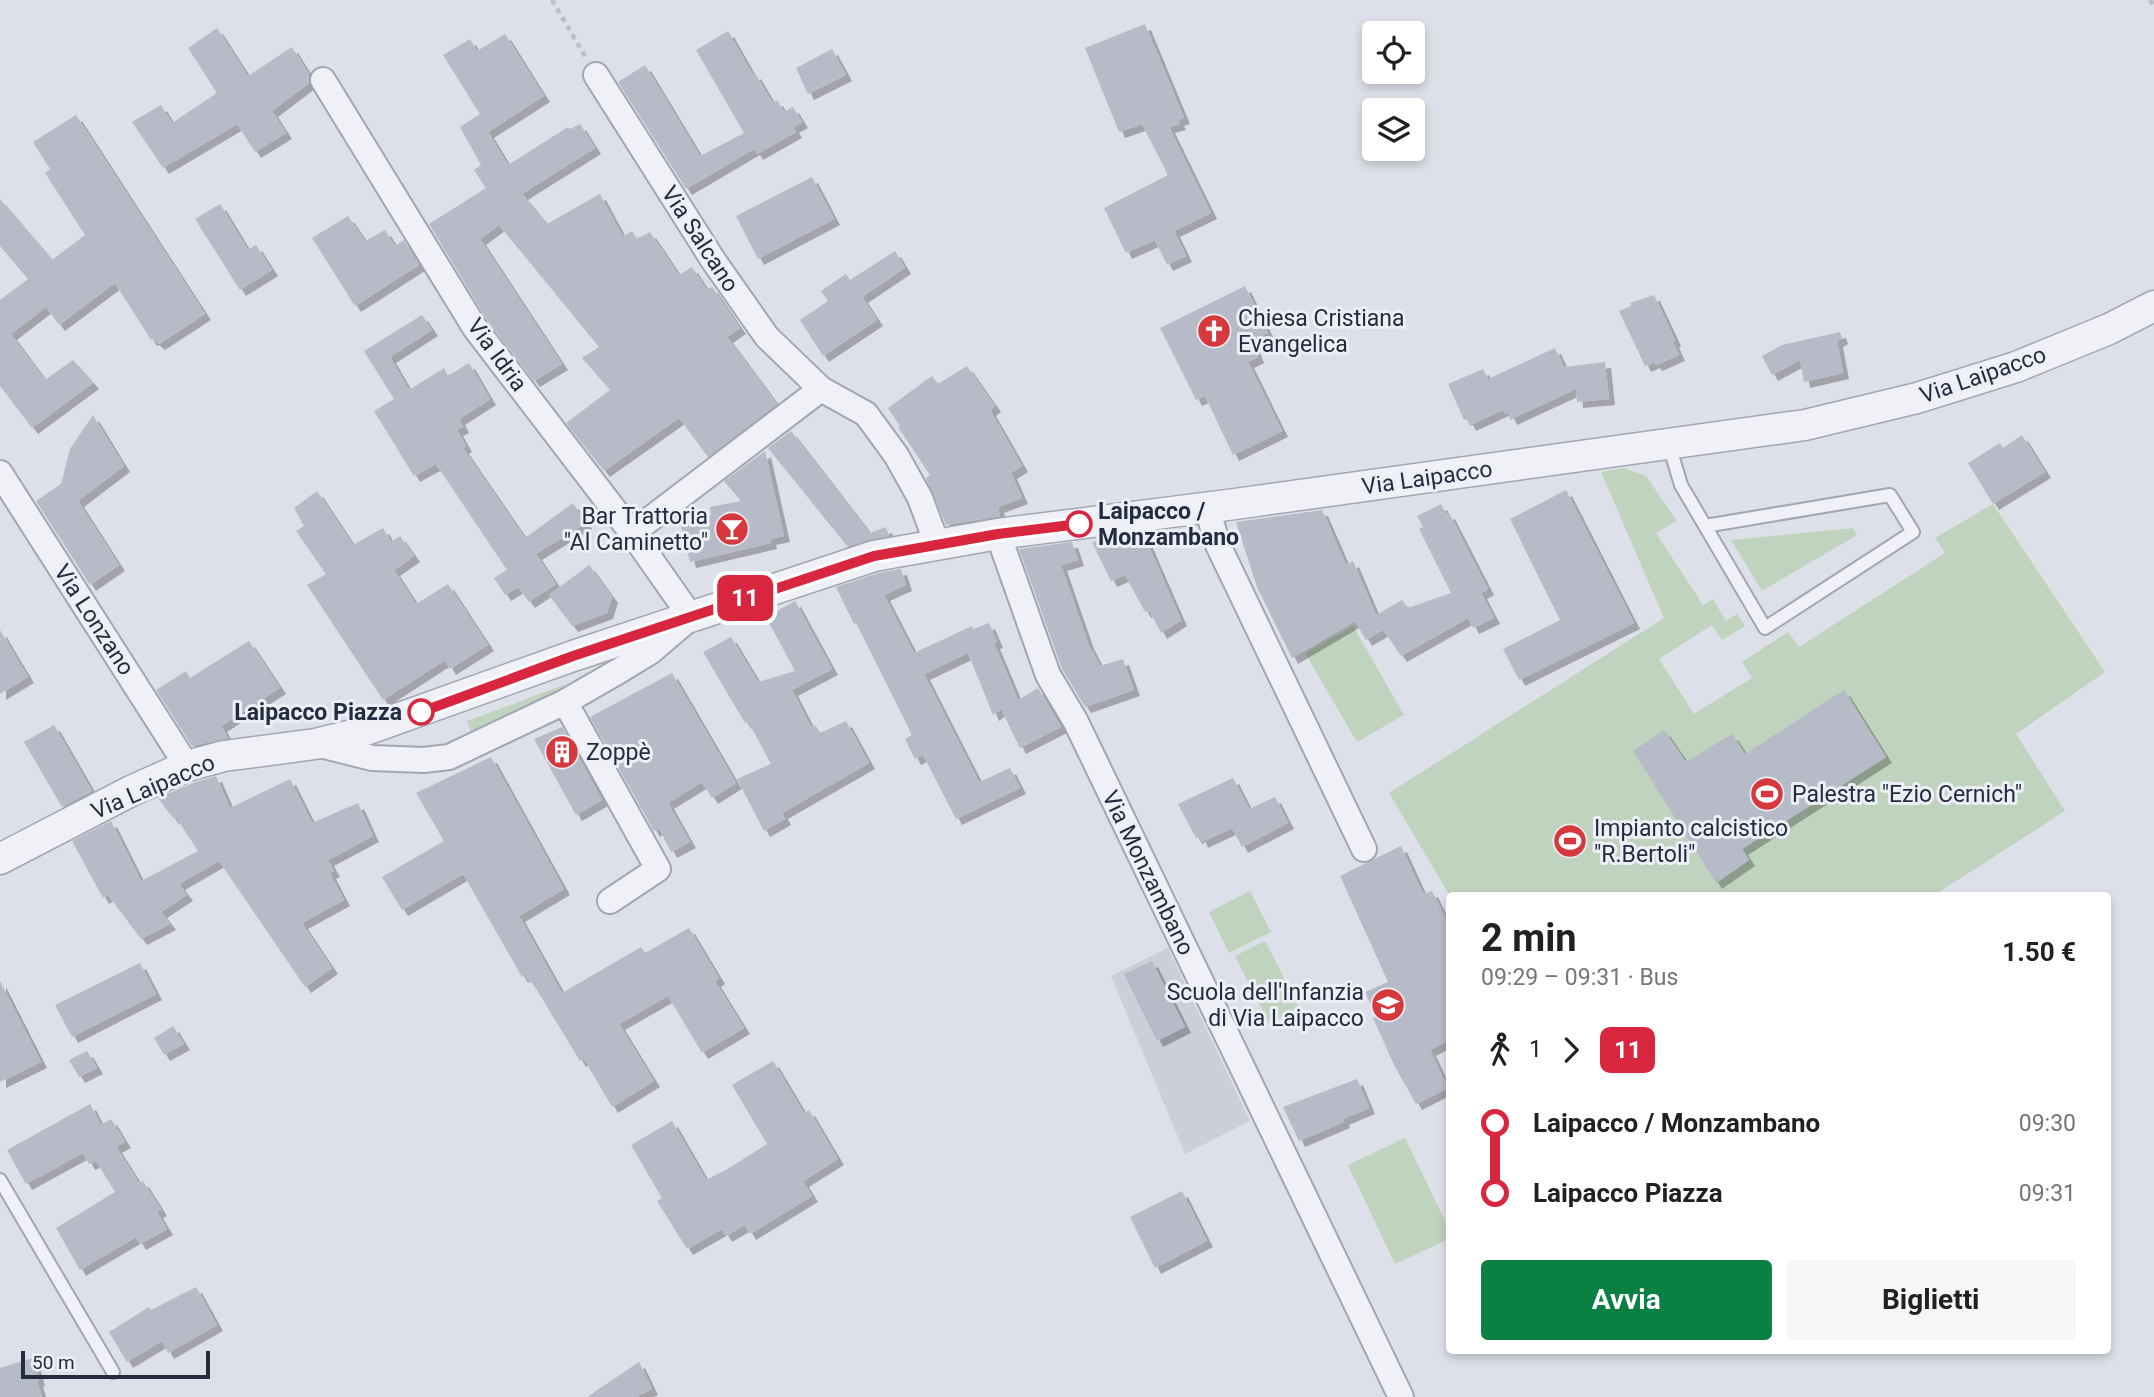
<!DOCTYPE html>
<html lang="it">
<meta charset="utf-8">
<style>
body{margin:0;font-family:Roboto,sans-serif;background:#f6f6f6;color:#202124;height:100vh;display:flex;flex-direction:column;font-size:26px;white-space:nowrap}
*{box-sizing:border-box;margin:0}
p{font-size:23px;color:#757577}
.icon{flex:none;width:38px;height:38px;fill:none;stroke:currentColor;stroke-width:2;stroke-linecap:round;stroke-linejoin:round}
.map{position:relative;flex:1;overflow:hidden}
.drawer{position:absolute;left:1446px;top:892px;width:665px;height:462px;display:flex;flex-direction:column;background:#fff;border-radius:7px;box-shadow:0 4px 10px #0003}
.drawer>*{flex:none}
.badge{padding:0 14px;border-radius:10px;font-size:24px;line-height:46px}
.tools{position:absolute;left:1362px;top:21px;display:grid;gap:14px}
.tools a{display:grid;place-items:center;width:63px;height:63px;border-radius:7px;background:#fff;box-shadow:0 4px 10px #0003;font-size:35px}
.scale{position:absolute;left:21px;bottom:18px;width:189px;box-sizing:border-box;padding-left:7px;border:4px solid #262c40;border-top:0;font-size:19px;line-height:24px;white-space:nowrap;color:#262c40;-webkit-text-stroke:5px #edeff6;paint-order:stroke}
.map>.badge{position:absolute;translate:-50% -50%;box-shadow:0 0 0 4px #fff}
.legs{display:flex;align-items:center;gap:10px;height:77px;padding:0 35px;font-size:23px}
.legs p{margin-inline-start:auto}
.head{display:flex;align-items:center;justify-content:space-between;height:119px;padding:0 35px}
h1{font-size:38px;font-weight:700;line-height:52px}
.action{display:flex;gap:14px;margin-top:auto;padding:14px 35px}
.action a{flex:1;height:80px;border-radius:7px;background:#0b8043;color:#fff;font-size:28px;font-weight:700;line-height:80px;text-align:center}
.action a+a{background:#f6f6f6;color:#202124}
ul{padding:0 35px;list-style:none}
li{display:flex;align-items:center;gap:24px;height:70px;font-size:26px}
li i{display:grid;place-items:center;width:10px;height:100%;margin:0 9px;background:currentColor}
li i::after{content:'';width:18px;height:18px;margin:-9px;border:5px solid;border-radius:50%;background:#fff}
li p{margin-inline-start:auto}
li:first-child i{background:linear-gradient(#0000 50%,currentColor 0)}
li:last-child i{background:linear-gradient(currentColor 50%,#0000 0)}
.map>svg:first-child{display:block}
.built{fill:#cbcfda}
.green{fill:#c0d3be}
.building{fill:#b7bbc8;filter:url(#shadow)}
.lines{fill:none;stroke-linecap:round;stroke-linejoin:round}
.service-casing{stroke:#a2a6b2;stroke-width:16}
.minor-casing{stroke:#a2a6b2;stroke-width:28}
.tertiary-casing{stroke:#a2a6b2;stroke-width:33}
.path{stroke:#bbbec7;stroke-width:4.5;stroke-dasharray:5 5;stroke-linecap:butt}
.service{stroke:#f0f1f6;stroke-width:12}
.minor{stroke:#f0f1f6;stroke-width:24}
.tertiary{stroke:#f0f1f6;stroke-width:30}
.line-1-casing{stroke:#fff;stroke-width:16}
.line-1{stroke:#d7263d;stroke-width:10}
.stop-1-dot{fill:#fff;stroke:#d7263d;stroke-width:3.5}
.labels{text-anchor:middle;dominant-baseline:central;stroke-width:6;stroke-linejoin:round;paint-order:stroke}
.street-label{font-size:23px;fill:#262c40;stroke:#edeff6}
.poi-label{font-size:23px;fill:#262c40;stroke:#edeff6;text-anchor:start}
.stop-label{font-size:23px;font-weight:bold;fill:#262c40;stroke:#edeff6;text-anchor:start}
</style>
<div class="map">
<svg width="2154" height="1397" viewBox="0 0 2154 1397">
<defs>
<filter id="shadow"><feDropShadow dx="6" dy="6" stdDeviation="0" flood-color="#0004"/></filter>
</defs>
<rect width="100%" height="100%" fill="#dde0e8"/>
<!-- built -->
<path class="built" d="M1168,948L1250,1121L1185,1154L1111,976Z"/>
<!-- green -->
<path class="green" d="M1624,468L1646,476L1677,521L1656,533L1703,605L1713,599L1726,621L1737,614L1745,626L1722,640L1712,625L1659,659L1694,714L1752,678L1742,662L1788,632L1799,647L1945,553L1935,538L1993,504L2105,672L2016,734L2065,811L1933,896H1450L1389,793L1664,618L1601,472Z
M1853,528L1857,535L1762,591L1731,540Z
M1353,626L1404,715L1357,742L1305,653Z
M566,684L535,705L472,735L467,721Z
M1250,891L1271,932L1229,953L1209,912Z
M1265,941L1299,1008L1269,1023L1235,956Z
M1405,1138L1449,1229V1239L1395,1264L1348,1165Z"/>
<!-- building -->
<path class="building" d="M1145,24L1184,118L1178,120L1180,124L1169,127L1211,213L1174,231L1186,256L1167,265L1155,240L1126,253L1104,208L1168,175L1142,124L1119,132L1085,48Z
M217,28L248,76L292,47L309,74V83L272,111L286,133L255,152L237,124L163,168L132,122L161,105L172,123L217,93L188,48Z
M728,31L753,75L755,73L772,102L777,100L784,112L793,107L802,122L793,127L796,132L757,154L754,149L686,189L618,82L645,65L700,156L744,133L696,50Z
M505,34L544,96L488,132L508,165L568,127L570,129L580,124L595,148L522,194L547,224L600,194L623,237L632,231L637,239L650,232L679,275L692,267L707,290L712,287L740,328L727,337L777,404L708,457L679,418L604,471L566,423L610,390L582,358L599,347L499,225L480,239L562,364L534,381L487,320L429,224L486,188L474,170L481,165L460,127L480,114L443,55L470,39L477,51Z
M832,49L846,75L808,94L796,68Z
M76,115L205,314L159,344L153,339L151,340L115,283L59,325L46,307L11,334L45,380L73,360L93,383L32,428L0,386V300L28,279L0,246V199L52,260L85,235L45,173L50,169L33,142Z
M812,177L834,219L758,259L736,216Z
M220,204L248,250L256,245L272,270L240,290L195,219Z
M348,216L365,241L385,230L395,246L404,240L419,265L355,306L312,238Z
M895,251L905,268L862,297L877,320L823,356L800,320L828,301L821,291L846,274L850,280Z
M1245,286L1268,333L1252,341L1258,357L1248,362L1282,431L1233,455L1205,396L1196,400L1160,328Z
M1654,295L1675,340L1673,342L1679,355L1656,365L1654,362L1645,366L1619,311L1631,306L1630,303Z
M422,315L432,330L390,357L409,390L444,368L448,376L469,363L490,399L459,419L463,427L457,430L466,446L463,448L525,538L573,503L586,523L536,554L556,584L529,602L518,587L505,595L494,578L507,570L436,464L414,476L374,411L394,399L364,351Z
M1840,332L1842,338L1837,341L1843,373L1804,382L1800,360L1772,375L1762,356L1782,345Z
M1555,348L1564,367L1605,362L1609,399L1577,402L1576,389L1511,419L1508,412L1505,414L1503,410L1470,425L1467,419L1464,420L1448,384L1483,369L1488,379Z
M967,366L995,406L990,410L1022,466L1011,473L1022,498L998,507L1000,516L946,525L926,478L930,475L898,427L900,426L888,408L932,376L938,384Z
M93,415L124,466L78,501L119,565L90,585L36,501L61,484L70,449Z
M791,431L870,533L886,527L889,536L847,546L768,448Z
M2022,435L2045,472L1993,504L1968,463L2000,443L2003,448Z
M765,451L784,536L770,539L771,543L690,562L680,522L711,515L710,507L741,501L724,481Z
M1566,490L1634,623L1519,680L1503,649L1560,620L1510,519Z
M317,491L353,545L383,528L391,542L400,536L414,556L394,570L416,604L448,584L488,645L450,669L445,660L383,700L307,585L326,574L296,531L304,526L294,508Z
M1441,504L1446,514L1449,513L1488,589L1481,593L1494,618L1473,628L1468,618L1401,656L1382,628L1383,630L1366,640L1355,621L1292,658L1257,587L1236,522L1322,510L1346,565L1353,561L1376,615L1402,600L1408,608L1451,593L1419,529L1423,527L1417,516Z
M1143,533L1181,620L1161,633L1149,610L1145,612L1125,575L1111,581L1092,542Z
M1072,542L1078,560L1061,565L1088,643L1100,666L1123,659L1134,690L1085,707L1062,669L1019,549Z
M589,565L612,597L607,613L572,626L549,595Z
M901,569L906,585L884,595L914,653L972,626L973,629L989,623L997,642L994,643L1018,700L1038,688L1061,727L1020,748L1001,709L993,715L968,653L924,674L979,782L1010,768L1020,788L956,819L923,755L915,759L905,739L912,735L856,623L854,624L836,587L878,573Z
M795,601L832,669L792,690L811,727L816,726L820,733L846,721L869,763L782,813L785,819L764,831L737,779L771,764L748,721L745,723L703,652L731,637L758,682L795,671L766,617Z
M0,630L28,677L0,694Z
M249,641L280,688L221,726L228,738L192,746L156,690L186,671L190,678Z
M672,673L736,783L712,798L702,782L668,803L690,842L671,852L659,828L654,831L590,717Z
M1844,690L1886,757L1742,849L1749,860L1716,883L1633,751L1664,730L1686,762L1732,734L1745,754Z
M54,725L92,791L62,807L24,742Z
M562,727L602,800L576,815L534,739Z
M491,757L564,889L519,916L562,993L641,947L645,953L689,928L719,978L715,981L744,1028L702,1053L668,996L619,1024L654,1081L612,1107L584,1059L580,1061L532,982L530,983L525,975L522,977L463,874L402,910L382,877L444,841L416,793Z
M216,776L230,808L290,779L312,823L358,803L373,836L328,860L334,871L330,873L344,900L302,923L332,968L305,987L219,861L179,884L187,895L161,912L170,924L141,939L108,895L103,898L72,841L111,821L141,881L198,851L176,817L173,818L158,798L193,783Z
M1233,778L1249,809L1275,797L1288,823L1242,847L1232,828L1202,842L1200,836L1196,838L1178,804Z
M1401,846L1423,894L1432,891L1449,926V1040L1430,1050L1448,1088L1416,1104L1395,1067L1373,1018L1376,1017L1365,992L1388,982L1340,876Z
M1152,961L1185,1027L1157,1041L1124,974Z
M140,963L156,994L72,1037L55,1005Z
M0,981L41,1062L0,1082Z
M173,1026L184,1044L164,1055L154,1038Z
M87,1051L97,1068L79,1077L69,1060Z
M773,1061L804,1113L809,1110L838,1159L803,1181L812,1196L750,1234L745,1225L726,1236L722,1229L687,1249L657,1201L662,1198L631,1145L672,1121L706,1180L726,1170L767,1144L732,1085Z
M1357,1079L1369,1108L1343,1119L1344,1122L1299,1141L1283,1107Z
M90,1104L101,1125L111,1119L125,1142L116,1147L139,1183L143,1181L161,1210L157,1212L167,1229L140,1244L136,1237L80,1270L56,1228L115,1192L96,1161L89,1164L83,1153L26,1184L7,1150Z
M1182,1191L1207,1241L1155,1268L1130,1217Z
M196,1287L217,1325L168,1353L162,1341L127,1362L109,1332L149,1307L151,1310Z
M33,1358L39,1380L37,1381L42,1397H0V1368Z
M639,1362L652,1389L636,1397H587Z"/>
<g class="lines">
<!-- service casing -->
<g class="service-casing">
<path id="service" d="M1669,445L1681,485L1765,628L1913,532L1890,495L1705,526
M0,1180L113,1372"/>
</g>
<!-- minor casing -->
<g class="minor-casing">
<path id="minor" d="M596,75L713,260L767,337L821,389L866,414L896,455L920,498L937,544
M0,473L187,766
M1207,508L1218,545L1364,849
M632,533L821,389
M998,534L1048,675L1076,722L1401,1397
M565,702L658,869L610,901
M316,744L372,758L424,760L449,757L565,702L617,672L650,652L691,617L632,533L475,328L323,80"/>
</g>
<!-- tertiary casing -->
<g class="tertiary-casing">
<path id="tertiary" d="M0,859L131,791L187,766L224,756L315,744L352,735L573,656L874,556L998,534L1235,504L1805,425L1917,398L2016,367L2109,329L2154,306"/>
</g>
<!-- path -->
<path class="path" d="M552,0L585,56
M2150,0L2154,6"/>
<!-- service -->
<use href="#service" class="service"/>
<!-- minor -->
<use href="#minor" class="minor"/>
<!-- tertiary -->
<use href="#tertiary" class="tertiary"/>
</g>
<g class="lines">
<!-- line-1 casing -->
<g class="line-1-casing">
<path id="line-1" d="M421,712L573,656L874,556L998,534L1079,524"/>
</g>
<!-- line-1 -->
<use href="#line-1" class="line-1"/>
</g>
<!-- icons -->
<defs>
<g id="church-disc" transform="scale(1.75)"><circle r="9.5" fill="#d7383d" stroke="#edeff6"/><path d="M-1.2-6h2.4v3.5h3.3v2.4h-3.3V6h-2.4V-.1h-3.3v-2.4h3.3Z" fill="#fff"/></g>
<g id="bar-disc" transform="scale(1.75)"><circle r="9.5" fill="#d7383d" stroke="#edeff6"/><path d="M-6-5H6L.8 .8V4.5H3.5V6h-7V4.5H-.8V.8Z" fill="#fff"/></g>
<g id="building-disc" transform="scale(1.75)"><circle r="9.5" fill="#d7383d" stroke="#edeff6"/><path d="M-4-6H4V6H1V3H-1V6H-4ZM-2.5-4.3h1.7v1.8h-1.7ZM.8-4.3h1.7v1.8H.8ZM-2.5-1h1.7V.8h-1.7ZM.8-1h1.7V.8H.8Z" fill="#fff"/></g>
<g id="stadium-disc" transform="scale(1.75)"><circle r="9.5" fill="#d7383d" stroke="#edeff6"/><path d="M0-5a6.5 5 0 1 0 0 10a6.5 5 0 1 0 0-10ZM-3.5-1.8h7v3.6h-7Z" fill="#fff"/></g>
<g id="school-disc" transform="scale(1.75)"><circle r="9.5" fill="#d7383d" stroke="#edeff6"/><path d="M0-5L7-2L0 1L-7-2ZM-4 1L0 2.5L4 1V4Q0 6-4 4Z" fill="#fff"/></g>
</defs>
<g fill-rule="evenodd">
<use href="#church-disc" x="1214" y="331"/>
<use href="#bar-disc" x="732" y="529"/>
<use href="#building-disc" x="562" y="752"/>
<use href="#stadium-disc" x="1767" y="794"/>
<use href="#stadium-disc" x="1570" y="841"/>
<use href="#school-disc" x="1388" y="1005"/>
</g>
<!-- markers -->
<g class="stop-1-dot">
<circle cx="1079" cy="524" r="12"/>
<circle cx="421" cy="712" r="12"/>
</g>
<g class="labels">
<!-- street labels -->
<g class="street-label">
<text transform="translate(700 239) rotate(57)">Via Salcano</text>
<text transform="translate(497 355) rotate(54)">Via Idria</text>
<text transform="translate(1983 375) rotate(-19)">Via Laipacco</text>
<text transform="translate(1427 478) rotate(-8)">Via Laipacco</text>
<text transform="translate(94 620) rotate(57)">Via Lonzano</text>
<text transform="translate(153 787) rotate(-23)">Via Laipacco</text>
<text transform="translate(1148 873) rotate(64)">Via Monzambano</text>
</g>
<!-- poi labels -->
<g class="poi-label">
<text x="1238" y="318">Chiesa Cristiana<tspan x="1238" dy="26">Evangelica</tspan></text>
<text x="708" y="516" text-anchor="end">Bar Trattoria<tspan x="708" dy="26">"Al Caminetto"</tspan></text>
<text x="586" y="752">Zoppè</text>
<text x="1792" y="794">Palestra "Ezio Cernich"</text>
<text x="1594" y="828">Impianto calcistico<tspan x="1594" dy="26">"R.Bertoli"</tspan></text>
<text x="1364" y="992" text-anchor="end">Scuola dell'Infanzia<tspan x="1364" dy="26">di Via Laipacco</tspan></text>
</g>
<!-- stop labels -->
<g class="stop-label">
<text x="1098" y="511">Laipacco /<tspan x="1098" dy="26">Monzambano</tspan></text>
<text x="402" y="712" text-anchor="end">Laipacco Piazza</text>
</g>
</g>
</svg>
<div class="tools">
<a><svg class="icon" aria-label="locate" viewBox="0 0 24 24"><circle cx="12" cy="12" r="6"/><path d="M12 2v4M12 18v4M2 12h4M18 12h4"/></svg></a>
<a><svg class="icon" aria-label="layers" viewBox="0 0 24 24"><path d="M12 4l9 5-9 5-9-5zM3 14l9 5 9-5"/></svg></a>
</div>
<div class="scale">50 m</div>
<b class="badge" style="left:745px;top:598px;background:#d7263d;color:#fff">11</b>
<section class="drawer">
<div class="head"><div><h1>2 min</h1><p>09:29 – 09:31 · Bus</p></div><b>1.50 €</b></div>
<div class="legs"><svg class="icon" aria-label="walk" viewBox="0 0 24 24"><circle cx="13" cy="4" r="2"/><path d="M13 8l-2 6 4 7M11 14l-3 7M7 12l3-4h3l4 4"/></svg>1<svg class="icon" aria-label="forward" viewBox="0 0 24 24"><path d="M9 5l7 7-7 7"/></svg><b class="badge" style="background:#d7263d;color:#fff">11</b></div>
<ul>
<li><i style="color:#d7263d"></i><b>Laipacco / Monzambano</b><p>09:30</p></li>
<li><i style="color:#d7263d"></i><b>Laipacco Piazza</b><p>09:31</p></li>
</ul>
<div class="action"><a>Avvia</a><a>Biglietti</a></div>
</section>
</div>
